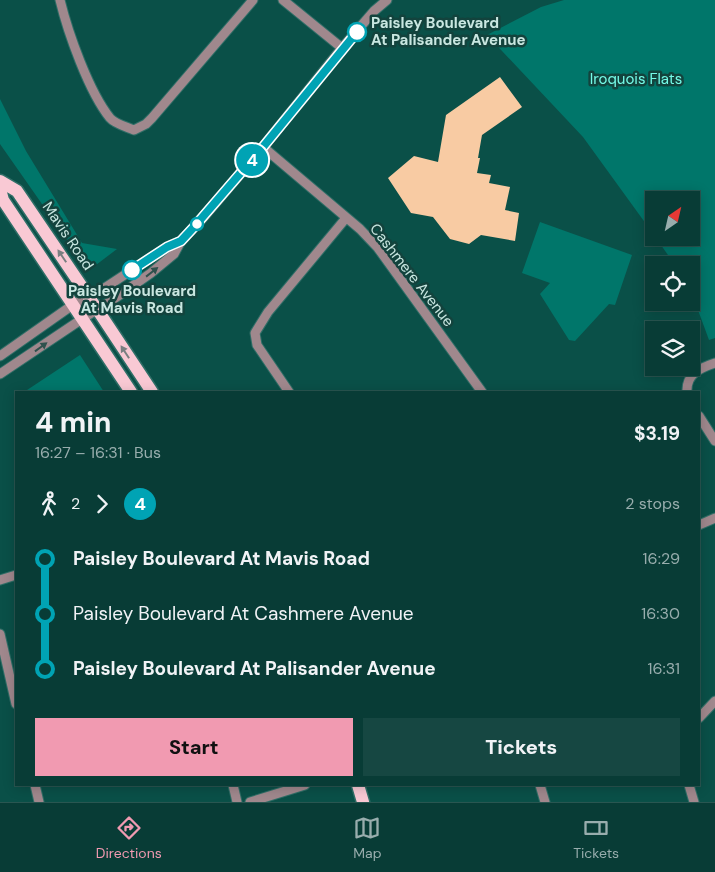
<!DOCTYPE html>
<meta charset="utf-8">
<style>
body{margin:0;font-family:"DM Sans",sans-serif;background:#164742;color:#f1f3f6;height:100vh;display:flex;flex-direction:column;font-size:19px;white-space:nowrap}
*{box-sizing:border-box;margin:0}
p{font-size:16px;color:#98adad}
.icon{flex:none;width:28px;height:28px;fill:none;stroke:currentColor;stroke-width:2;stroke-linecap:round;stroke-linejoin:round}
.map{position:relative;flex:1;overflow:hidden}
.side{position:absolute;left:15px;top:391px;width:685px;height:395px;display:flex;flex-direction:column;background:#083c36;border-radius:0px;box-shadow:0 2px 12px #0003,0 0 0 1px #295651}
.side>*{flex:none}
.badge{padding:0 10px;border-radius:16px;font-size:18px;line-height:32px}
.needle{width:32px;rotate:34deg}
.buttons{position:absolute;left:645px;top:191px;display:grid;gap:10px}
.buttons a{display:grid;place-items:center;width:55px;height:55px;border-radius:0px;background:#083c36;box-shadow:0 2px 12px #0003,0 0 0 1px #295651;font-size:25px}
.map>.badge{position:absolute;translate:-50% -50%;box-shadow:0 0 0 2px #fff}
.legs{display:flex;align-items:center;gap:8px;height:55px;padding:0 20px;font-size:16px}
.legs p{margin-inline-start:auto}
.overview{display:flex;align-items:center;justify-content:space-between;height:85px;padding:0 20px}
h1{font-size:28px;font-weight:800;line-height:38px}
.cta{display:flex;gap:10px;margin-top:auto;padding:10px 20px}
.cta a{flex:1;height:58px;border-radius:0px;background:#f19ab1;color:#111;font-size:20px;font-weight:800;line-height:58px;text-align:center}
.cta a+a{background:#164742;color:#f1f3f6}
ul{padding:0 20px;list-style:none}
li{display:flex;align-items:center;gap:18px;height:55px;font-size:19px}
li i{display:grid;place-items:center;width:8px;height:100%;margin:0 6px;background:currentColor}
li i::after{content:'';width:12px;height:12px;margin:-6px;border:4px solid;border-radius:50%;background:#083c36}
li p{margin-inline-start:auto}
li:first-child i{background:linear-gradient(#0000 50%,currentColor 0)}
li:last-child i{background:linear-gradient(currentColor 50%,#0000 0)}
.menu{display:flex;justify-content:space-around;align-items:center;height:70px;border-top:1px solid #295651;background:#083c36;font-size:14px;color:#98adad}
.menu a{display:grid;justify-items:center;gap:2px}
.menu .selected{color:#f19ab1}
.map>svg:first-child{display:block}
.green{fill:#00766a}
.building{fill:#f8cba3}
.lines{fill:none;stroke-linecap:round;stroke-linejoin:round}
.minor-casing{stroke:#306e67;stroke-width:11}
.major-casing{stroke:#306e67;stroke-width:15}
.minor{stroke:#a0888d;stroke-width:9}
.major{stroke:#f9c9d4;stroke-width:12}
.oneway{fill:#7a7f81}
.oneway2{fill:#2f514d}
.line-1-casing{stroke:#fff;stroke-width:11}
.line-1{stroke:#00a3b4;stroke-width:8}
.stop-1-dot{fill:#fff;stroke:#00a3b4;stroke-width:2.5}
.labels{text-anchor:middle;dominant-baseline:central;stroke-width:5;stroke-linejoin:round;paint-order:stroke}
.stop-label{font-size:15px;font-weight:bold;fill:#c9e7e1;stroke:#13433d;text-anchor:start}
.park-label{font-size:15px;fill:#74fae7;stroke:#13433d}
.street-label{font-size:15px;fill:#c9e7e1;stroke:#13433d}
</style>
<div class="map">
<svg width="715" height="802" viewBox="0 0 715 802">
<rect width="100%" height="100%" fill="#0a5048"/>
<!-- green -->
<path class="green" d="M564,0H715V338L709,340L691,291V265H675L656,238H691V200H654V235L583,137L487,35L541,7Z
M0,99L26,151L82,243L117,249L92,268L84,264L0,144Z
M540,222L632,255L615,305L609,304L575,341L569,340L540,294L550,283L522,273Z
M80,355L104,392H24Z"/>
<!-- building -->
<path class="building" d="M500,77L522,107L482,135L478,158H480L477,173L491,175L489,183L510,187L505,210L519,213L515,241L481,235L469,244L450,239L433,217L411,213L388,178L414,156L438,162L446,115Z"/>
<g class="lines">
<!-- minor casing -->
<g class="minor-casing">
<path id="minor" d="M60,0C68,33 89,92 110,118C115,124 127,127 134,130L146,124L152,118L253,0
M283,0L342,48
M263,147L360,229L378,248L482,392
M0,356L74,304L103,289L167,247L181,241
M0,374L82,319L111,301L151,273L174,254L181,241L202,219L263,147L342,48L374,11L387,0
M289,392L257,345L255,333L268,312L346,218
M687,392C686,374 700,368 715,363
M699,416L715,441
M699,525L715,518
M0,580L16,575
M0,634L16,704
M699,718L715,701
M35,785L39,802
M233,785L237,802
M540,785L545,802
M689,785L694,802
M250,802L305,785"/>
</g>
<!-- major casing -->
<g class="major-casing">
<path id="major" d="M0,181L17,191L97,309L152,392
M0,189L3,200L131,392
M358,785L363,802"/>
</g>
<!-- minor -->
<use href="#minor" class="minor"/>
<!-- major -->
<use href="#major" class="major"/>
</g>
<!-- one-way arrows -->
<defs><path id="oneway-solid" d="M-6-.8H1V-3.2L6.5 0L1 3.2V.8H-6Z" transform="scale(1.25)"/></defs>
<g class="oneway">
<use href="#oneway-solid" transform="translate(62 256) rotate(-124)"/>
<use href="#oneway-solid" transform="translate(125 352) rotate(-123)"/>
</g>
<g class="oneway2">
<use href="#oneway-solid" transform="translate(152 272) rotate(-38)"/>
<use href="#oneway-solid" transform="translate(41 347) rotate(-36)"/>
</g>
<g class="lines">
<!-- line-1 casing -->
<g class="line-1-casing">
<path id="line-1" d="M132,270L167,247L181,241L194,227L263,147L357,32"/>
</g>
<!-- line-1 -->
<use href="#line-1" class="line-1"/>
</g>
<!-- markers -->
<g class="stop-1-dot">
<circle cx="357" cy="32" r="9"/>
<circle cx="197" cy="224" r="6"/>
<circle cx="132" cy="270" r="9"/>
</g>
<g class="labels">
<!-- stop labels -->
<g class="stop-label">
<text x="371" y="23">Paisley Boulevard<tspan x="371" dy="17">At Palisander Avenue</tspan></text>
<text x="132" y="291" text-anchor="middle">Paisley Boulevard<tspan x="132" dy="17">At Mavis Road</tspan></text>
</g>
<!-- park labels -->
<g class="park-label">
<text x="636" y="79">Iroquois Flats</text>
</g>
<!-- street labels -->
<g class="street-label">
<text transform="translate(68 236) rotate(56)">Mavis Road</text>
<text transform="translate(412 275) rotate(52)">Cashmere Avenue</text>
</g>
</g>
</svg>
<div class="buttons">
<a><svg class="needle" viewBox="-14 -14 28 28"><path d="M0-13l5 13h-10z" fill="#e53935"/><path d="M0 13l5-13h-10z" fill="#98adad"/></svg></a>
<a><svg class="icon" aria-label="locate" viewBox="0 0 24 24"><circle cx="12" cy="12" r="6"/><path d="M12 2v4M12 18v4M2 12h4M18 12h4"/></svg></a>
<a><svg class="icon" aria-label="layers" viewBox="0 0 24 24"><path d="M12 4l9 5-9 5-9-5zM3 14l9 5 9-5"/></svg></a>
</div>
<b class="badge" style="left:252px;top:160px;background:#00a3b4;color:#fff">4</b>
<section class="side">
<div class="overview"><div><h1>4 min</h1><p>16:27 – 16:31 · Bus</p></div><b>$3.19</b></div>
<div class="legs"><svg class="icon" aria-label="walk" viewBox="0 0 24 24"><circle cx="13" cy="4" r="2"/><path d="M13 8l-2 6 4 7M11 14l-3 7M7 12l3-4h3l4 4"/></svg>2<svg class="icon" aria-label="forward" viewBox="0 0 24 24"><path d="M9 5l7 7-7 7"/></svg><b class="badge" style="background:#00a3b4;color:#fff">4</b><p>2 stops</p></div>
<ul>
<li><i style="color:#00a3b4"></i><b>Paisley Boulevard At Mavis Road</b><p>16:29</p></li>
<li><i style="color:#00a3b4"></i><span>Paisley Boulevard At Cashmere Avenue</span><p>16:30</p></li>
<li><i style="color:#00a3b4"></i><b>Paisley Boulevard At Palisander Avenue</b><p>16:31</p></li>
</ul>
<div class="cta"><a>Start</a><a>Tickets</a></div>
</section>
</div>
<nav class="menu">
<a class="selected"><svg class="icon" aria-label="directions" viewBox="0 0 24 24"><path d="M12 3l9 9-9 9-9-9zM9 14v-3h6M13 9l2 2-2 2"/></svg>Directions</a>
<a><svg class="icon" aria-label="map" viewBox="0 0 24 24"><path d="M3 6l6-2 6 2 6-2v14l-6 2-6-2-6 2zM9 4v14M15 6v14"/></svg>Map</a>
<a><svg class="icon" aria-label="tickets" viewBox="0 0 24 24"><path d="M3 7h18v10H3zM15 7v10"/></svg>Tickets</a>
</nav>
